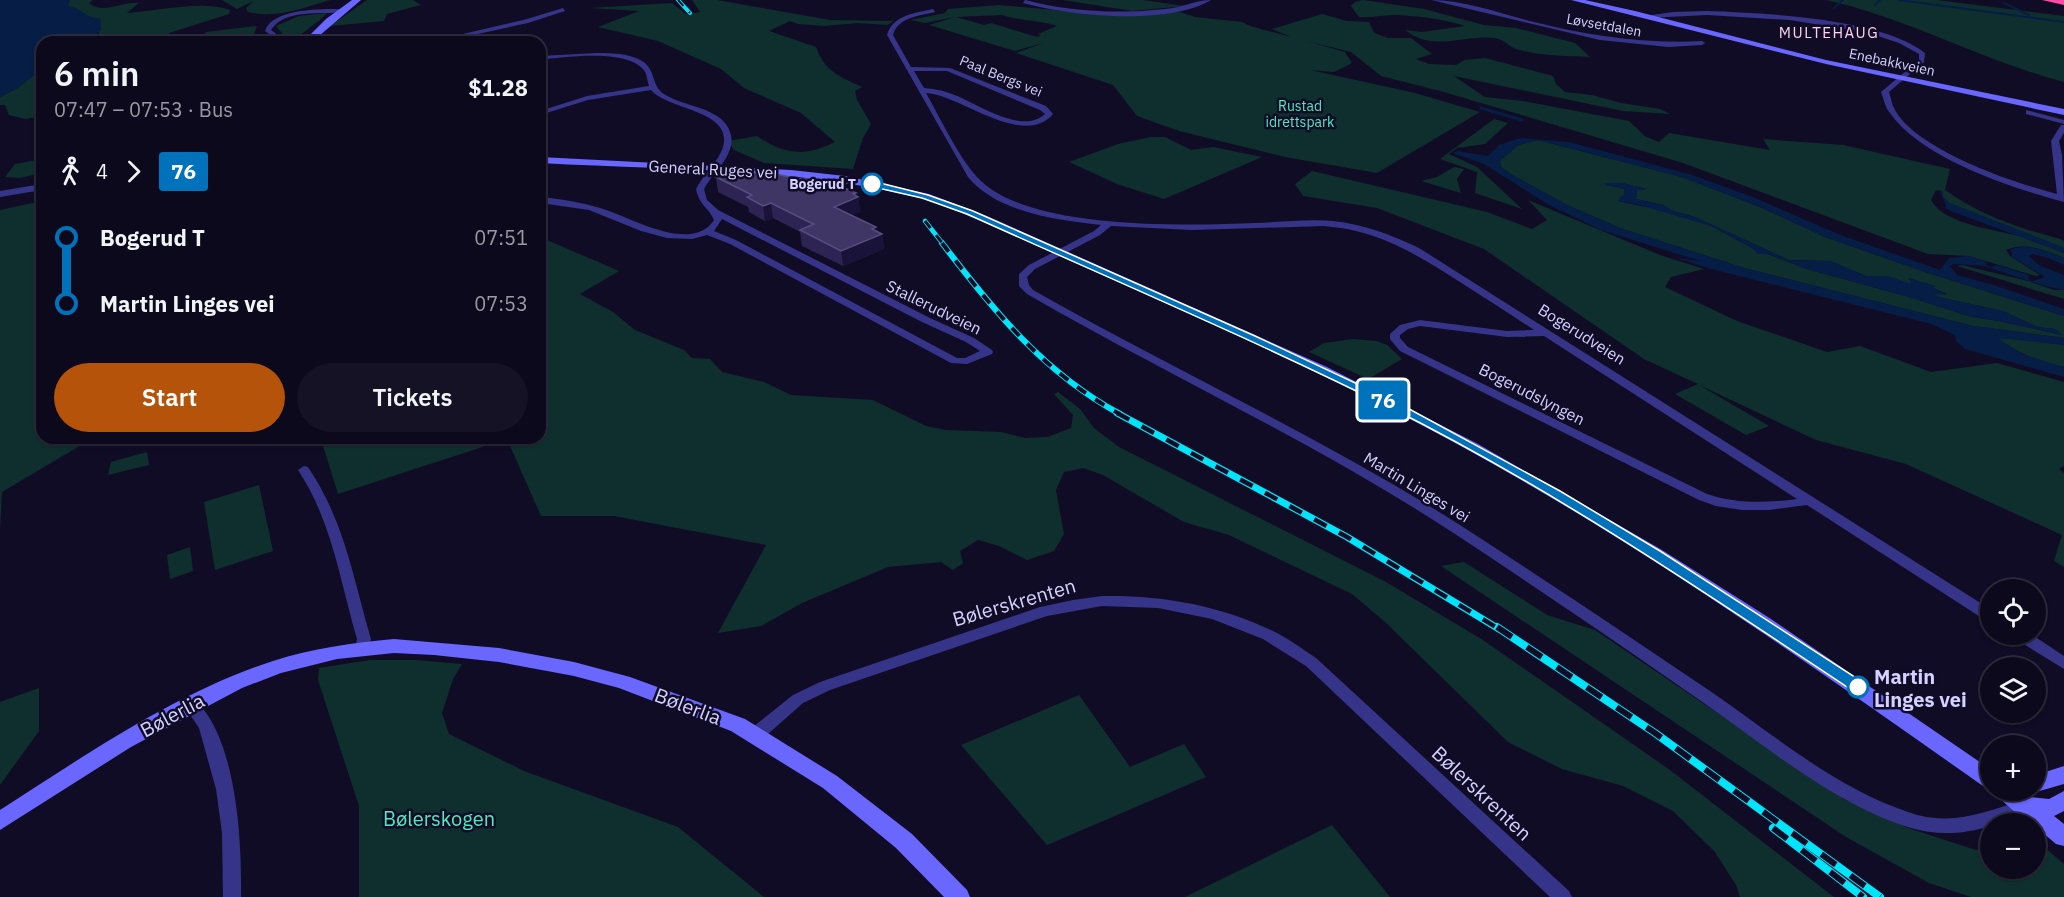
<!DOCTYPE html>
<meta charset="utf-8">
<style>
body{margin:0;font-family:"IBM Plex Sans",sans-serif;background:#151225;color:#f1f3f6;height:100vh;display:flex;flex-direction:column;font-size:22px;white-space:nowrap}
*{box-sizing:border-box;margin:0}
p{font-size:20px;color:#9a9aa3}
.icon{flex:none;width:33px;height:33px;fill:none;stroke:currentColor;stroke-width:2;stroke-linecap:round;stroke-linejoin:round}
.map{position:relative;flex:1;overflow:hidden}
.sheet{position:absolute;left:36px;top:36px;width:510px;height:408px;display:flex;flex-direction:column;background:#0c091c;border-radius:18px;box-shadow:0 2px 4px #0004,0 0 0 2px #2c2a3b}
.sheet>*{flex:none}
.badge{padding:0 12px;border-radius:4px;font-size:21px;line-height:39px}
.tools{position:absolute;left:1980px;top:579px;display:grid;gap:12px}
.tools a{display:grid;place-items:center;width:66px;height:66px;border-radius:50%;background:#0c091c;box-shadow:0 2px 4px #0004,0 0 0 2px #2c2a3b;font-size:30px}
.map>.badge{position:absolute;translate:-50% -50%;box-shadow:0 0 0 3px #fff}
.legs{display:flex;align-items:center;gap:9px;height:66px;padding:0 18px;font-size:20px}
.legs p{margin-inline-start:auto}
.overview{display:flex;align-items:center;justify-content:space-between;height:102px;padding:0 18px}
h1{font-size:33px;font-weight:600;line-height:45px}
.action{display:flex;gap:12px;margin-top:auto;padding:12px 18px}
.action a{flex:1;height:69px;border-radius:36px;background:#b45309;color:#fff;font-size:24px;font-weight:600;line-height:69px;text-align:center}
.action a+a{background:#151225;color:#f1f3f6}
ul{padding:0 18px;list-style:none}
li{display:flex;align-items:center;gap:21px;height:66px;font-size:22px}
li i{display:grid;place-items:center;width:9px;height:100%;margin:0 8px;background:currentColor}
li i::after{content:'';width:15px;height:15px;margin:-8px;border:4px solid;border-radius:50%;background:#0c091c}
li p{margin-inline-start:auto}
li:first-child i{background:linear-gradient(#0000 50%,currentColor 0)}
li:last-child i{background:linear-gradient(currentColor 50%,#0000 0)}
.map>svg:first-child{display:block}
.green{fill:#0f2f2e;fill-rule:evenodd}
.water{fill:#061d45}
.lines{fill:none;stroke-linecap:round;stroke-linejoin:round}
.stream-far1{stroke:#061d45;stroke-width:2}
.stream{stroke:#061d45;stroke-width:3}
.street{fill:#363488;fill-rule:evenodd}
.secondary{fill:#6967ff;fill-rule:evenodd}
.highway{fill:#ff4ba4;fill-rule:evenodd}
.rail-far4-casing{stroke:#00e5fb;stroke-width:4}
.rail-far3-casing{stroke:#00e5fb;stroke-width:4.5}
.rail-far2-casing{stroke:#00e5fb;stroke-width:6}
.rail-far1-casing{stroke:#00e5fb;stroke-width:7}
.rail-casing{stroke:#00e5fb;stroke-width:8}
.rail-far4{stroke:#100c25;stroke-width:2;stroke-dasharray:8;stroke-linecap:butt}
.rail-far3{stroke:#100c25;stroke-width:3;stroke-dasharray:9;stroke-linecap:butt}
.rail-far2{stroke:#100c25;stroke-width:4;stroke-dasharray:11;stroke-linecap:butt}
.rail-far1{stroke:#100c25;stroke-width:4.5;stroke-dasharray:14;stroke-linecap:butt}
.rail{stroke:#100c25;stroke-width:6;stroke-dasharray:18;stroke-linecap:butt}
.wall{fill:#2d2454}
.shaded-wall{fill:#1a1339}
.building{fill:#3f3666;stroke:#564e7e;stroke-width:1.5}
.line-1{fill:#0072bc;stroke:#fff;stroke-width:1.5}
.stop-1-dot{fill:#fff;stroke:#0072bc;stroke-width:3}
.labels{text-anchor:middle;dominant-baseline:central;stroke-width:5;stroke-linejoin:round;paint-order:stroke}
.far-street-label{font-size:14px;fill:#d5d0ff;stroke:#100c25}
.far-park-label{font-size:14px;fill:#52e9c1;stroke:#100c25}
.far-stop-label{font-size:14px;font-weight:bold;fill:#d5d0ff;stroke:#100c25;text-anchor:end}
.far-neighbourhood-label{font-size:15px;letter-spacing:1.5px;fill:#ffd2ef;stroke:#100c25}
.street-label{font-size:16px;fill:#d5d0ff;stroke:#100c25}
.near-street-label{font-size:20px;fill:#d5d0ff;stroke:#100c25}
.near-stop-label{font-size:20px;font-weight:bold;fill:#d5d0ff;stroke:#100c25;text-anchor:start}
.near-park-label{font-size:20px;fill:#52e9c1;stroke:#100c25}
</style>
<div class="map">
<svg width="2064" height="897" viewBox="0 0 2064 897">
<rect width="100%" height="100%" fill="#100c25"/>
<!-- green -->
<path class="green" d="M70,0H93L89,3C103,15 123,1 139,3L127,13C159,11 202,0 230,10L229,14L169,33L163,42H88L99,33L100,19C86,18 78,10 66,5Z
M222,0H330C303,8 276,19 248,12L246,8L254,1L237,9Z
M367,0H413L421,5L387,14L384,21L330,26Z
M692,0H717L830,20L894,21L887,25L858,23L824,26L798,24L790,21L769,31L816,47C825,72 839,76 862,87L855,91L857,100L871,124L863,138L853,169L764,163L734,150L728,141L757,136C784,155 806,157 835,142L801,113L744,88L721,69L658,41L598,27L639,11L589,8L672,3L686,14L700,12Z
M1063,0H1143L1185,6L1132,11Z
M1363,0L1424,9L1484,25L1516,28L1575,43L1590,57C1565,56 1540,56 1516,49C1509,46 1503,39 1495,38C1462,34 1435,53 1405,30L1422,32L1465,26C1443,19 1420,16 1396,15C1384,15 1372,18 1359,17L1351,6L1355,2Z
M1826,0H1937L2064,16V82C1983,61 1908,18 1826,0Z
M999,5L1098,14L1180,12L1195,17L1242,22L1250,26L1291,37L1272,29L1322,14L1347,21L1369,22L1374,33L1388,38H1411L1432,54L1416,59L1429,64L1456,65L1464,60L1485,58L1553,76L1556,84L1565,92L1592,95L1621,103L1660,109L1670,114L1623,111L1454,76L1485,97L1523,101L1629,121L1646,137L1659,142L1669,133L1770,150L1763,139L1843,145L1950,169L1945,190C1980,215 2018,228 2060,239L2064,241V248L1949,203L1943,197V191L1936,190L1931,200C1944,226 2003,230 2029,239C2041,243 2052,249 2064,253V258C2045,251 2025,241 2006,250L2010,256L2040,275L2036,276L1969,256L1928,254L1683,163L1444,92L1381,76L1351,52L1306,41L1345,52L1352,63L1334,72L1310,70L1415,93L1480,112L1377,173L1285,157L1179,131L1137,116L1113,85L1016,53L1043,43L1015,51L929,25L955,17L925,23L910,20L945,13L948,9ZM1002,15C1021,21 1039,20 1057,26L1038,34L1041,35L1037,37L991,23L984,25L956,17Z
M327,13C322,19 314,24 308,29C294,40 288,42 276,26L299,16Z
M257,26L254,34L201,39L206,32Z
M42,69V116L26,119L9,115L5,105H0V97L16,89Z
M1494,119L1508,123L1485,144L1457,148L1449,154L1477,167L1522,209L1475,193L1477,172L1440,159Z
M1151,137H1165L1191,150L1213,147L1262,157L1164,199L1117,184L1069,162L1118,144Z
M1538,140L1682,177L1760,207L1825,237L1925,272L2064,316V338L1973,326L1744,268L1620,228L1567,205L1512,175L1501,167L1500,161L1518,145ZM1606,183H1622L1646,189L1637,190L1636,199L1663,205L1673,211L1695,217L1789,260L1830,261L1866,276H1887L1910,285L1913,284L1909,278L1933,286V288L1947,294H1933L1938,297L2003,311L2037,327L2055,329L2062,335L1999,321L1972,317L1909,297L1807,269L1754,249L1711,226L1669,212L1618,201L1624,195V189Z
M42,159V173L20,178L5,177L15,164Z
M1454,167L1464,169L1457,179L1461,193L1421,181L1437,177Z
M1312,171L1487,212L1532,229L1547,220L1528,200L1660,255L1704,269L1671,277L1665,287L1737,321L1827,352L1860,346L1931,372L1997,363L2064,382V466L2059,469L2064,473V567L2054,561L2062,535L1906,464L1816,440L1699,385L1769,426L1746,435L1675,394L1698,384L1644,359L1484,249L1377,208L1303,196L1295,184Z
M42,201V438H93L2,492L0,532V210Z
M540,237L619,271L580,294L613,312L635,330L684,350L692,358L710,359L722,372L764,382L791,395L873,400L926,426L946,430L1001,432L1025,438L1048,437L1071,428L1073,415L1054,394L1058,392L1080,409L1094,428L1119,447L1386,582L1483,640L1670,770L1834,897H1740L1736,885L1715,852L1673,811L1623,786L1562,769L1508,742L1384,621L1352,594L1229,535L1184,522L1103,475L1083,468L1064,472L1056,490L1064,534L1054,551L1027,560L999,546L978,540L960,551L963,563L953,570L941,562L888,567L802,603L761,626L718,633L766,545L614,516H541L507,439L338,494L323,446L278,445L277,438H540Z
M1962,265L2028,281L2054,290H2064V299L1957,266Z
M2001,337L2064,345V367C2041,361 2017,354 1998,338Z
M1353,339L1377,341L1387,345L1402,359L1368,379L1309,352L1324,343Z
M147,452L149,465L108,475L111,462Z
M259,485L273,551L215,570L204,502Z
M190,547L193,571L170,579L167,555Z
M1464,562L1547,615L1595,630L1844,799L1908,828L1976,850L1990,848V868H2036L2037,841L2064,864V897H1971L1929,883L1846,837L1441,566Z
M370,660H415L462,664L453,679L442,713L449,734L524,771L678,827L764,897H359V806L318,680L319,668Z
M39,688V731L0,785V702Z
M1079,695L1130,767L1184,744L1206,777L1047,845L961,745Z
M1332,825L1390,897H1185Z"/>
<!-- water -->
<path class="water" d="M0,0H70L68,6C86,9 81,17 101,19V30L88,42H42V69L16,89L0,97Z
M1520,138L1569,142L1689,174L1753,197L1838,234L1940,270L1949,258L1969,256L1984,261L1987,263L1986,265L1991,267L1997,265L2029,275L2028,279L2032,281L2045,277L2012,257L2011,249C2029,243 2048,251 2064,258V265L2048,258L2033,254L2029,256L2039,265L2064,275V290L2045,286L1984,266L1953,264L1950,266L1957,275L1994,285L2064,309V316L1925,272L1825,237L1760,207L1682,177L1538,140L1518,145L1500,161L1501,167L1512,175L1567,205L1620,228L1744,268L1973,326L2064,338V345L1998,338L2022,354L2064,367V377L1965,349L1956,341L1955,335L1931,324L1711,269L1676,258L1700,261L1601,230L1549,205L1484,164L1452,153L1457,151L1488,156L1499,145Z
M1605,183H1622L1647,189L1637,190L1636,199L1663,205L1673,211L1695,217L1789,260L1830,261L1866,276H1887L1912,284L1908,278L1936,286L1933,288L1947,295L1935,294L1938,297L2003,311L2037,327L2055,329L2063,335L1999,321L1972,317L1909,297L1807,269L1768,254H1758L1751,247L1711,226L1636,204L1619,201L1620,197L1624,195V189L1605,185Z
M1940,191H1943V197L1949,203L2052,243L2064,248V253L1948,210L1945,208L1946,205Z"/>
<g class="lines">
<!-- stream-far1 -->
<path class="stream-far1" d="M1899,0L2064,22
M2004,3L2029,15
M1875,5L1880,0
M1834,8L1843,0"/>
<!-- stream -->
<path class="stream" d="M1481,108L1522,120"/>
<!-- street -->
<path class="street" d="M1025,0C1071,12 1118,14 1165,9C1181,8 1196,0 1211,0C1168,26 1070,16 1023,3Z
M1431,0C1465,0 1501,14 1534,22C1590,36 1644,44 1702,41L1705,43L1702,45L1668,47L1600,40Z
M563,8L565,11L528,23L441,42H429L527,19Z
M342,9L344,12C322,15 285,8 271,30L287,42H280L265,31C272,8 323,9 342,9Z
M933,9L935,12C919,16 898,17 893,35L911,67L950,68L1046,106L1053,114C1023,149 961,95 926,93C941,119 960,161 981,181C1032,230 1187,226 1255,223C1281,222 1307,219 1333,221C1363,224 1392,235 1419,248L1990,609V621L1985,620L1807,505L1769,510H1742L1716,506L1699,500L1400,351L1390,339V334L1400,325L1420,320L1507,331L1534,330C1510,314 1485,298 1460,282C1416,254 1378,230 1324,226L1192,230L1111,226L1100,235L1035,269L1027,277L1029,285L1033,290C1174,370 1323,438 1460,525C1545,580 1629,636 1713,693C1775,736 1836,788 1908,812C1949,827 1985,813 2024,799L2030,801L2032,806L2030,811L1999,824H1990V826C1945,840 1913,832 1872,813C1809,784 1755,738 1698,699C1617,642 1535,587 1452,532C1316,443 1167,375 1027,294L1019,286V274L1029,265L1094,231L1101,225C1057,220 998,213 968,177L887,35C893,15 915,13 933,9ZM914,71H947L1040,110L1045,114C1022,136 975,102 952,94C942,90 933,89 924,88ZM1420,326L1507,337L1544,336L1797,499C1766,503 1737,504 1707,494L1408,347L1400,338V335L1408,329Z
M1707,11C1764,13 1882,18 1925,53L1924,62L1889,92C1891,98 1892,105 1895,110C1917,150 2014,183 2057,194L2051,141L2061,125H2064V133L2059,141L2062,155L2064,202C2012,188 1922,159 1890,113C1885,108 1884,99 1881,92L1919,60V54L1899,43L1869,33L1790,20L1707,15L1648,18L1645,16L1673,12Z
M596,53C611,53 629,53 642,61C656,69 651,86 664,94C683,107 722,107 730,132C738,153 713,172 704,189L707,200L718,210L930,318L974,338L992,350L993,352L992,354L967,364L951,363L730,244L707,235L692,239L667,238L641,231L589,210L540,203V197C560,199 581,202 600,208C629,216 691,255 714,220C708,206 700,207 696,189C703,175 716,164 722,150C737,110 669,111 651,90L588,100L540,115V111L587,96L649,86C647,80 647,73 643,69C624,49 565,57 540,60V56ZM722,219L922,322L966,342L980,351L965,358H957L736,240L714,231Z
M2026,110L2064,120V124L2026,114Z
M42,184V190L0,197V191Z
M304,466L308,467C345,522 353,578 371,639L367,653L362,654L357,653L355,649L357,639C340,581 332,521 298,470Z
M1102,596C1161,595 1219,605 1273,631C1288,638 1302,649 1316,658L1569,891L1572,897H1550L1306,666L1263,639L1212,619L1158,608L1102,606L1047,616L830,690L803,703L760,741L754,742L748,741L746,736L748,731L793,695L820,682L1040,607L1073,600Z
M2012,634H2031L2064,656V669L2014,638Z
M191,698C198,700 200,705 204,710C237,753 242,844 241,897H223L222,833L216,789L199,728L183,704L186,700Z"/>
<!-- secondary -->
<path class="secondary" d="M352,0H361L312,42H303L326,19Z
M1571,0H1585L1635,11L1826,60L2064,109V115L1826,64Z
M540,157L791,170L845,176L929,194L987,216L1327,367L1478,444L1662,550L1771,619L1990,769V788L1983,786C1815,668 1648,549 1468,450C1310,363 1143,294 979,220C960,213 940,203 920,198C796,167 666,170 540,163Z
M394,639L499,648L574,662L630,677L745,719L837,776L912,834L967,890L970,897H944L896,848L823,788L731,731L619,688L574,676L499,662L434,655L394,653L337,659L281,673L242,688L131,747L0,830V810C84,756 177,692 273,661C312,648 353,643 394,639Z
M2064,766V784L2036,792L2033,790H2036V775Z
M1994,790H2020L2029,797L2049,799L2064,791V811L2054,816L2064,824V846L2056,844L2036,827V824C2026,823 1998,799 1994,790Z"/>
<!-- highway -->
<path class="highway" d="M2042,0H2064V5Z"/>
<!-- rail-far4 casing -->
<g class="rail-far4-casing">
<path id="rail-far4" d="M678,0L690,13"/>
</g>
<!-- rail-far3 casing -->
<g class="rail-far3-casing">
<path id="rail-far3" d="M925,221L943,244"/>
</g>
<!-- rail-far2 casing -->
<g class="rail-far2-casing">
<path id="rail-far2" d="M942,243C993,310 1044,373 1120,414"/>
</g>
<!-- rail-far1 casing -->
<g class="rail-far1-casing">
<path id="rail-far1" d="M1117,413L1347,537L1499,629"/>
</g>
<!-- rail casing -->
<g class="rail-casing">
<path id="rail" d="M1497,627L1655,733L1880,897
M1773,828L1863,897"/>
</g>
<!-- rail-far4 -->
<use href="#rail-far4" class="rail-far4"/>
<!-- rail-far3 -->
<use href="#rail-far3" class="rail-far3"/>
<!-- rail-far2 -->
<use href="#rail-far2" class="rail-far2"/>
<!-- rail-far1 -->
<use href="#rail-far1" class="rail-far1"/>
<!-- rail -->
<use href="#rail" class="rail"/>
</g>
<!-- wall -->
<path class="wall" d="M761,176L832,185L856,193V196L858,197L860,212L851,215L882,234L884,249L843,266L802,246L800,232L773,218L765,221L749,212L748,207L718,192L716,177L743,178Z"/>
<!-- shaded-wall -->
<path class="shaded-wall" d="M856,193V198L858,197L860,212L835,222L834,207Z
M771,203L773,218L765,221L763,206Z
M876,227L877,236L882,234L884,249L843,266L841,251L872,229Z"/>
<!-- building -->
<path class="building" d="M730,172L743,178L756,173L761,176L776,174L799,179H819L832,185L835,184L856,193L853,194L858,197L834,207L876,227L872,229L882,234L841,251L800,230L814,224L809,222L771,203L763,206L747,197L752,195L716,177Z"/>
<!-- line-1 -->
<path class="line-1" d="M872,181L928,195L973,211L1255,336L1400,404L1560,491L1660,551L1864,683L1866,687L1864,691H1853C1703,591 1553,489 1391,408C1252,339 1109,278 967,214L922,198L869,186V182Z"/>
<!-- markers -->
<g class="stop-1-dot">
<circle cx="872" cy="184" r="10"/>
<circle cx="1858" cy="687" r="10"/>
</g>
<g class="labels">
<!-- far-street labels -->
<g class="far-street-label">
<text transform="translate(1604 25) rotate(10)">Løvsetdalen</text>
<text transform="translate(1892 62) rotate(12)">Enebakkveien</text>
<text transform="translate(1001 76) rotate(22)">Paal Bergs vei</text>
</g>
<!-- far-park labels -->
<g class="far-park-label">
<text x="1300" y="106">Rustad<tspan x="1300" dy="16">idrettspark</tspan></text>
</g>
<!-- far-stop labels -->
<g class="far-stop-label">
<text x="856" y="184">Bogerud T</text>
</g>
<!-- far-neighbourhood labels -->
<g class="far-neighbourhood-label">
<text x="1829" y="32">MULTEHAUG</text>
</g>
<!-- street labels -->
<g class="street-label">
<text transform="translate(713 169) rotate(3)">General Ruges vei</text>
<text transform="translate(934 307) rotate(26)">Stallerudveien</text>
<text transform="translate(1582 334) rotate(32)">Bogerudveien</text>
<text transform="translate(1532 394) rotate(27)">Bogerudslyngen</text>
<text transform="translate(1417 487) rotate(31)">Martin Linges vei</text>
</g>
<!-- near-street labels -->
<g class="near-street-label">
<text transform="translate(1014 602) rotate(-16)">Bølerskrenten</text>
<text transform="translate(688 706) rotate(21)">Bølerlia</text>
<text transform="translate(172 715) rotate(-28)">Bølerlia</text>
<text transform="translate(1482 793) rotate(43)">Bølerskrenten</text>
</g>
<!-- near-stop labels -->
<g class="near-stop-label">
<text x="1874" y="676">Martin<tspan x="1874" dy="23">Linges vei</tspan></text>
</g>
<!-- near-park labels -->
<g class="near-park-label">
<text x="439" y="818">Bølerskogen</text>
</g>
</g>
</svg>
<div class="tools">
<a><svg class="icon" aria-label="locate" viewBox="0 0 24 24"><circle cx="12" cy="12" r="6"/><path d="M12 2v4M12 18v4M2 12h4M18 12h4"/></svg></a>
<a><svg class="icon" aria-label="layers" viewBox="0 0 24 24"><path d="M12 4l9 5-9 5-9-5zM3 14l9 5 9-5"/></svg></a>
<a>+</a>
<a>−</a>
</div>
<b class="badge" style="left:1383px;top:400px;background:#0072bc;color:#fff">76</b>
<section class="sheet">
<div class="overview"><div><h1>6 min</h1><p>07:47 – 07:53 · Bus</p></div><b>$1.28</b></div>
<div class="legs"><svg class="icon" aria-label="walk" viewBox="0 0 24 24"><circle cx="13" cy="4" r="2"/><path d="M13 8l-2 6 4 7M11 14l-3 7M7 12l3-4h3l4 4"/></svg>4<svg class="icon" aria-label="forward" viewBox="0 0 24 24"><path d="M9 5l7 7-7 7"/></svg><b class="badge" style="background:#0072bc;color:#fff">76</b></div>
<ul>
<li><i style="color:#0072bc"></i><b>Bogerud T</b><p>07:51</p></li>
<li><i style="color:#0072bc"></i><b>Martin Linges vei</b><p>07:53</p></li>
</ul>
<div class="action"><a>Start</a><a>Tickets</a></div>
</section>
</div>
